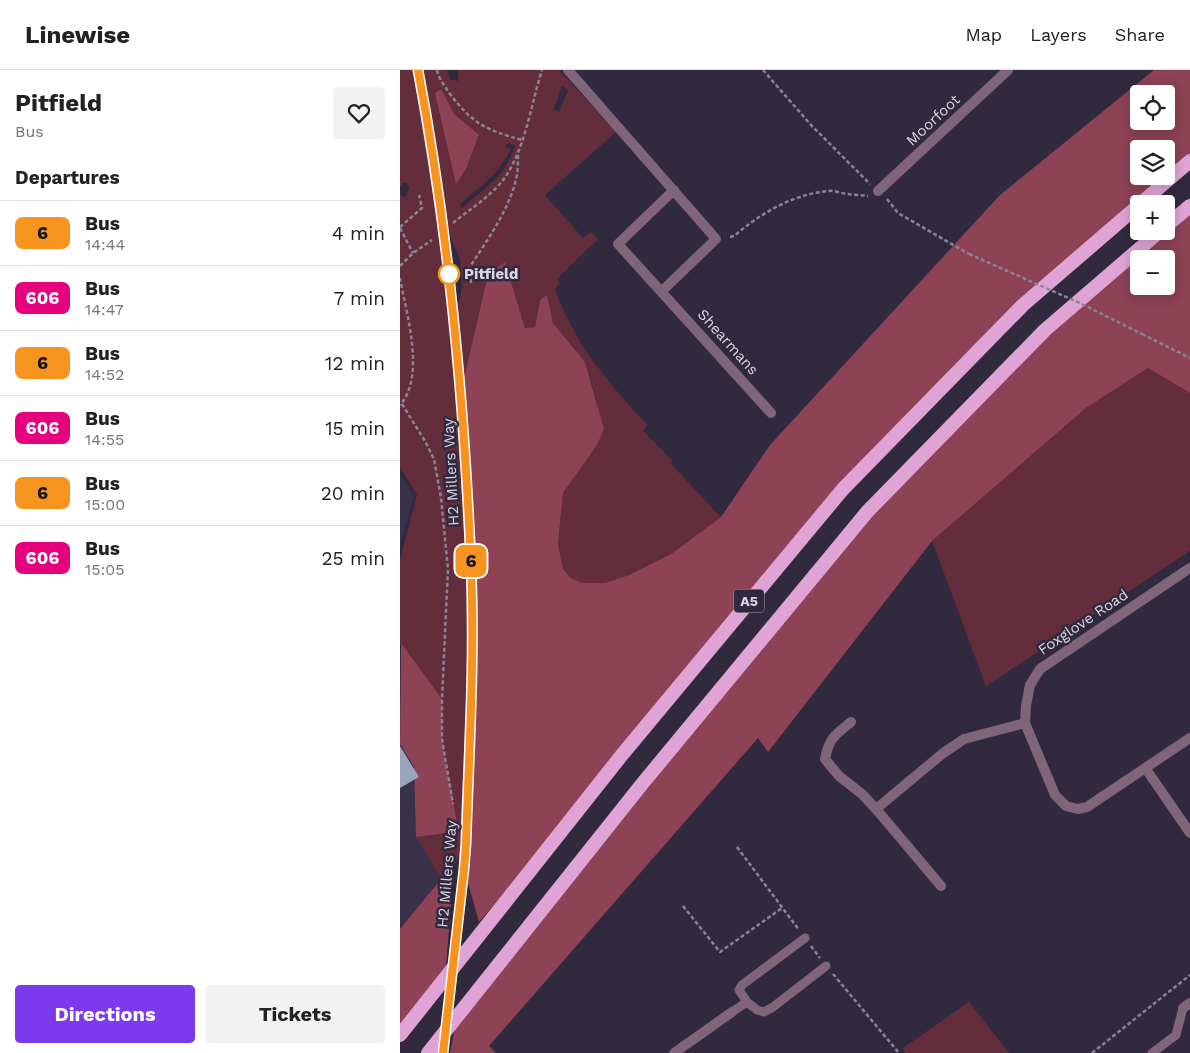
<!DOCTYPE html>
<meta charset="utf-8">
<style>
body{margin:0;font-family:"Work Sans",sans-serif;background:#f2f2f2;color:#222;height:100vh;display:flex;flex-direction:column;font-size:19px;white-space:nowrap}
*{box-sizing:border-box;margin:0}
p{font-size:16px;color:#767676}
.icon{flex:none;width:28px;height:28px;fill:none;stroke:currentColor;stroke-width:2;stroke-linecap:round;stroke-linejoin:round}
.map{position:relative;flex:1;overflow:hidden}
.side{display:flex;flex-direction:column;background:#fff;width:400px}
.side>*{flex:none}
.badge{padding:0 10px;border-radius:8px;font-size:18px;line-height:32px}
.controls{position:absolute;left:730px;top:15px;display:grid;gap:10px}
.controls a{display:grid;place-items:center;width:45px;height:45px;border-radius:5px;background:#fff;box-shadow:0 2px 12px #0003;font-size:25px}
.map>.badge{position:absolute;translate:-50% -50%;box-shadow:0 0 0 2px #fff}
h2{padding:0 15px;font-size:19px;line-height:45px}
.round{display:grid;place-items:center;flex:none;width:52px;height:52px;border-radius:5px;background:#f2f2f2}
.summary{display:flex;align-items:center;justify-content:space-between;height:85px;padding:0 15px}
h1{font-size:24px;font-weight:700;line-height:38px}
.button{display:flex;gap:10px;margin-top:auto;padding:10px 15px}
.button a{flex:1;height:58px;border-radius:5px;background:#7c3aed;color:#fff;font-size:20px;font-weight:700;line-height:58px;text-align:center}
.button a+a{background:#f2f2f2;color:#222}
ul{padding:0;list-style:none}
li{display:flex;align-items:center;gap:15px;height:65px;padding:0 15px;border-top:1px solid #e0e0e0}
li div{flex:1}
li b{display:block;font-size:19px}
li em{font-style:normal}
li .badge{min-width:55px;font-weight:700;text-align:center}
header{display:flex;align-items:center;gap:30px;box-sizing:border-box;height:70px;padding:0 25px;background:#fff;border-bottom:1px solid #e0e0e0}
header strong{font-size:24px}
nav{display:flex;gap:28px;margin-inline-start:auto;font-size:18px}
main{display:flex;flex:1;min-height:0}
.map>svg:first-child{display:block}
.built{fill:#3a314b}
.green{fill:#632d3b;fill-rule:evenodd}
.forest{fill:#8d4256;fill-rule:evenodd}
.building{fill:#99a3bb}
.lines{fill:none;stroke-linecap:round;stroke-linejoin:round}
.path{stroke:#8b8495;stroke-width:2.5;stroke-dasharray:4 2.5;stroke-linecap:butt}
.service{stroke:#7f647a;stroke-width:9}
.minor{stroke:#7f647a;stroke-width:10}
.tertiary{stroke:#7f647a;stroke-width:10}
.trunk{stroke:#e0a3d5;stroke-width:14}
.path-bridge{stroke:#8b8495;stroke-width:2.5;stroke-dasharray:4 2.5;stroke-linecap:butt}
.tertiary-bridge{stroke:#7f647a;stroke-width:10}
.line-casing{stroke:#fff;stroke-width:11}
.line{stroke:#f6941f;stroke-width:8}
.stop-dot{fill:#fff;stroke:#f6941f;stroke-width:2.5}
.labels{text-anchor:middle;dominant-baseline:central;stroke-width:5;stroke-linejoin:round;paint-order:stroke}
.shield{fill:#31293d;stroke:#a7a1b0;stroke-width:1}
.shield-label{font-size:14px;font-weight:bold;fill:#dad5e2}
.street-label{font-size:15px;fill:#dad5e2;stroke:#31293d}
.stop-label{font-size:15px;font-weight:bold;fill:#dad5e2;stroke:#31293d;text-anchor:start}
</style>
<header>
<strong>Linewise</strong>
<nav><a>Map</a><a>Layers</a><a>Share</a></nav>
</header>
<main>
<section class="side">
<div class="summary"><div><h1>Pitfield</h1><p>Bus</p></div><a class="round"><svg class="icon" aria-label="heart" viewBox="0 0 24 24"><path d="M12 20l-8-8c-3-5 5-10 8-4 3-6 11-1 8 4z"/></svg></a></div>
<h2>Departures</h2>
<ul>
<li><span class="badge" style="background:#f6941f;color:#111">6</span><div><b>Bus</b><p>14:44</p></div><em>4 min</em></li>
<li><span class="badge" style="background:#e6007e;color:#fff">606</span><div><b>Bus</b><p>14:47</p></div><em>7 min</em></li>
<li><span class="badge" style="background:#f6941f;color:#111">6</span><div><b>Bus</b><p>14:52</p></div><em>12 min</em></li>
<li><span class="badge" style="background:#e6007e;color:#fff">606</span><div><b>Bus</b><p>14:55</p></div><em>15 min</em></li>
<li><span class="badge" style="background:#f6941f;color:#111">6</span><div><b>Bus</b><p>15:00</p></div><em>20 min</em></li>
<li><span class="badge" style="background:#e6007e;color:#fff">606</span><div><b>Bus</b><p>15:05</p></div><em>25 min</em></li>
</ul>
<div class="button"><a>Directions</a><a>Tickets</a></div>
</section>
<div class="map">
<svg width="790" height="983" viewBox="0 0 790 983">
<rect width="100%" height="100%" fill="#31293d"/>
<!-- built -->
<path class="built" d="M0,406L14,426L0,475Z
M0,674L14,697L16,767L41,809L0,859Z"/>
<!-- green -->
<path class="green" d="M0,0H47L50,9L58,11V0H159L216,62L145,125L183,168L191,162L198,169L157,209L160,213L155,219C173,271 210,316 248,355L243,361L273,391L270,393L321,447L271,484L229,505L205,513H182L171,508L163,499L158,474L163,423L175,404L197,332L185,292L153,253L147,226L140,230L135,257L125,258L105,192L91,202L86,213L61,321L71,497L66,773L54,796L41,809L16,767L55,762L56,747L42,669V629L0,574V490L17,425L0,397V122L1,126L6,127L9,118L7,113H3L0,117ZM162,16L168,20L159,42L154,39ZM40,19L54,44L79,66L66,99ZM109,73L116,76L105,98L95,110L62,138L60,134C80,117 100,103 111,79L105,76ZM47,160L60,188L62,217L54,252Z
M748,298L790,323V481L586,616L532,471L686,338Z
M569,932L609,983H505L503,978Z"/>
<!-- forest -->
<path class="forest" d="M754,0H790V91L623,235L443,419L221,686L79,852L64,799L72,606L61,321L86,213L91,202L105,192L125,258L135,257L140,230L147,225L153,253L185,292L204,359L197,375L163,423L158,474L163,499L171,508L182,513H205L229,505L271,484L321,447L370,375L600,125ZM739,24H766V51H739ZM739,79H766V106H739Z
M41,19L54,44L79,65L66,99L56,114L35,23Z
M790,138V323L748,298L686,338L532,471L368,682L358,668L89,976L96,983H50L57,947L467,442L645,260ZM739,189H766V216H739Z
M1,573L42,629V669L56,747L55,762L16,767L14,697L0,674Z
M54,796L45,908L0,964V859L41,809Z"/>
<!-- building -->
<path class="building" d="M0,676L19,707L0,718Z"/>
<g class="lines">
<!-- path -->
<path class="path" d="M37,0C39,10 45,16 50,24C73,54 86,60 122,70
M363,0L411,55L470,114
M487,129L498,143L569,184
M53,153C70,139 90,127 103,110C125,81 131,34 142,0
M0,157L22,138L19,125
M0,158L13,183
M330,167L334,166C361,143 393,124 429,121C435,120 442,124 448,124C454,125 461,125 468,126
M0,196L13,183L32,170
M0,208C6,243 26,306 0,335
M71,213L69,198C88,169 110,139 117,105C118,97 118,89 118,81
M742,264L790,288
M2,334L25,371L34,389L41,428L48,499L42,629V669L53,734
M337,777L399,860
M283,836L320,882L382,838
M411,876L420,888
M433,904L499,983
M692,983L790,905"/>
<!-- service -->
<path class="service" d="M347,932L357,940L364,942L373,937L426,896
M332,942L347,932L339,920L342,915L405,868
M752,983L776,965L783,938"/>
<!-- minor -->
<path class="minor" d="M168,0L316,169L262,221
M274,120L218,174L371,343
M478,121L608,0
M790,498L640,599L630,615L626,636L625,653L655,725L666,736L678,739L687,737L790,668
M451,652C435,665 429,668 425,689L439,706L462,724L476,739L541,816
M746,699L790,763
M476,739L542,684L564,669L625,653
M783,938L790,933
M274,983L332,942"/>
<!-- tertiary -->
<path class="tertiary" d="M18,0L35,106
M48,195L61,320L71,497L72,606L64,799"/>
<!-- trunk -->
<path class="trunk" d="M740,134L790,91
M766,156L790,136
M0,965L221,686L443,419L623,235L739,135
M28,983L242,714L467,442L645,260L760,161"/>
<!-- path-bridge -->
<path class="path-bridge" d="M569,184L682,234L742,264"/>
<!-- tertiary-bridge -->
<path class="tertiary-bridge" d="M35,106L48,195
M43,983L64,799"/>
</g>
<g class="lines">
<!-- line casing -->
<g class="line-casing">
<path id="line" d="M18,0C49,163 64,330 71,496C75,588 69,681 66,773L64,799L43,983"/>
</g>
<!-- line -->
<use href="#line" class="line"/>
</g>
<!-- markers -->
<circle class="stop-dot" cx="49" cy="204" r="10"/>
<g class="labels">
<!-- shield labels -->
<rect class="shield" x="334" y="519.5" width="30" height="23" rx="4"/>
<g class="shield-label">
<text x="349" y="531">A5</text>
</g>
<!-- street labels -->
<g class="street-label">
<text transform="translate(533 50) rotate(-43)">Moorfoot</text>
<text transform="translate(328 272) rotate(48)">Shearmans</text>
<text transform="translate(51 402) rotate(-93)">H2 Millers Way</text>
<text transform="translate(683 552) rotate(-34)">Foxglove Road</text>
<text transform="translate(47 804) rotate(-85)">H2 Millers Way</text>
</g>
<!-- stop labels -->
<g class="stop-label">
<text x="64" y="204">Pitfield</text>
</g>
</g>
</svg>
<div class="controls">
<a><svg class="icon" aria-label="locate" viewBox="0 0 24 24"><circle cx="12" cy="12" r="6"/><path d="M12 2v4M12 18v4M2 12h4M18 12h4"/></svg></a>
<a><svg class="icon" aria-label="layers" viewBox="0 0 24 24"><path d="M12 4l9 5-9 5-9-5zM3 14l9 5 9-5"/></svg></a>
<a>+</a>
<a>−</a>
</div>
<b class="badge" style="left:71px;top:491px;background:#f6941f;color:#111">6</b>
</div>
</main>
